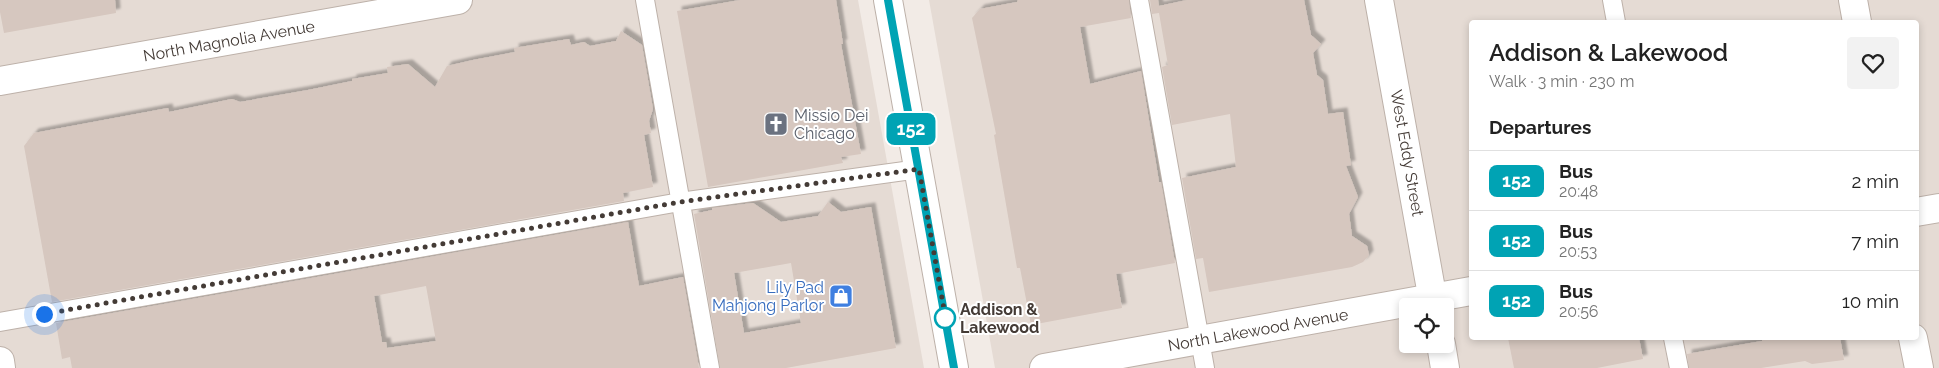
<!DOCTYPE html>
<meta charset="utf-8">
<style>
body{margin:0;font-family:Raleway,sans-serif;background:#f2f2f2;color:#222;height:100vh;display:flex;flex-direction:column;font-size:19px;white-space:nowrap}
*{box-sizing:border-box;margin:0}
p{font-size:16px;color:#767676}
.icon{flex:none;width:28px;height:28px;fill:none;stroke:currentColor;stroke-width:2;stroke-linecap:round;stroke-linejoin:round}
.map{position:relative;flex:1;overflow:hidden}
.details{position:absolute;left:1469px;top:20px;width:450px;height:320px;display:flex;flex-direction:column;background:#fff;border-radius:5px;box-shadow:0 2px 8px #0003}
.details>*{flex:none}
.badge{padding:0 10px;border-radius:8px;font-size:18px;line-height:32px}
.tools{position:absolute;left:1399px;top:298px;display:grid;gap:10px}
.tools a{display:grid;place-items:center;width:55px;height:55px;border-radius:5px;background:#fff;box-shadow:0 2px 8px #0003;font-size:25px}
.you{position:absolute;width:25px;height:25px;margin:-12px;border:4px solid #fff;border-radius:50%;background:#1a73e8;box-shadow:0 0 0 8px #1a73e833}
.map>.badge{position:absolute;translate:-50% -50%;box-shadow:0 0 0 2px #fff}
h2{padding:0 20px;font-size:19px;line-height:45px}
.round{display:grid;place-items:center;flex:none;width:52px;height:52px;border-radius:5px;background:#f2f2f2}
.overview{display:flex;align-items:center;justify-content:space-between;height:85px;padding:0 20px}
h1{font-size:24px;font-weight:600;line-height:38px}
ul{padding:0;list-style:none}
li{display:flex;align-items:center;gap:15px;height:60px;padding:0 20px;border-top:1px solid #e0e0e0}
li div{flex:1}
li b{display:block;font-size:19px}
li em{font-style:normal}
li .badge{min-width:55px;font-weight:700;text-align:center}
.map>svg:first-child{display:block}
.residential{fill:#e5dbd4;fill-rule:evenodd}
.building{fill:#d6c7bf;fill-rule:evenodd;filter:url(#shadow)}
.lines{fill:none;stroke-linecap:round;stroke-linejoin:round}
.service-casing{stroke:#bdb1a9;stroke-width:20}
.minor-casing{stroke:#bdb1a9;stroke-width:30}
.tertiary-casing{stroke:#bdb1a9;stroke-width:30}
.service{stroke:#fff;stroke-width:18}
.minor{stroke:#fff;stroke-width:28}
.tertiary{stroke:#fff;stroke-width:28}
.line-casing{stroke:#fff;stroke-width:11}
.line{stroke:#00a3b4;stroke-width:8}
.walk{stroke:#443b36;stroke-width:5;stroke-dasharray:0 9}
.stop-dot{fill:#fff;stroke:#00a3b4;stroke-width:2.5}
.labels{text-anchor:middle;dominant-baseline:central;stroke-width:4;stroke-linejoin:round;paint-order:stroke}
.street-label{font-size:16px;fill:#443b36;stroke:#fff}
.worship-label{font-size:16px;fill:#5b616d;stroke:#fff;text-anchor:start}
.shop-label{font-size:16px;fill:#366cbe;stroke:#fff;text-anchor:end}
.stop-label{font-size:16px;font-weight:bold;fill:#443b36;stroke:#fff;text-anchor:start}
</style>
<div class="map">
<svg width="1939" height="368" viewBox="0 0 1939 368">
<defs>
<filter id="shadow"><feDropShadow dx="4.5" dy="-4.5" stdDeviation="1" flood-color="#0004"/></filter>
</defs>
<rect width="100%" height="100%" fill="#f2ebe6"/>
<!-- residential -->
<path class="residential" d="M0,0H858L924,368H0Z
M929,0H1939V368H995ZM1471,22H1916V338H1471ZM1408,306H1445V344H1408Z"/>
<!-- building -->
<path class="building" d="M0,0H115L116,13L4,33L0,12Z
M740,0H836L843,44H841L861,154L841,157L843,163L708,187L677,11Z
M1018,0H1129L1131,18L1080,27L1090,84L1141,71L1159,182H1161L1175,263L1116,274L1122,308L1031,325L1020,268H1017L994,135L996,134L972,18L980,9L1017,2Z
M1150,0H1158L1159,6L1187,0H1304L1311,35L1321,44L1313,53L1317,75L1323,80L1328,114L1343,112L1351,165L1346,166L1358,197L1349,214L1352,236L1367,246L1369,255L1363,262L1352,267L1209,292L1203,258L1196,259L1182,178L1236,167L1230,114L1172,125L1162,67L1168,65L1159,13L1152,14Z
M621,31L642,45L653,109L649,121L651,133L644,135L653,187L623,193L624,201L52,302L24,146L34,133L168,108L169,112L232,99L240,102L308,90L352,81V79L388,73L387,67L408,64L435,87L447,66L473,60L515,52L514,48L569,39L571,45L584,42L590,46L616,41Z
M828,202L841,212L871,207L896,348L786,368H720L694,214L712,210V208L753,203L781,222L818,216ZM791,263L801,323L744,333L734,273Z
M628,222L639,286L683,277L699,368H72L70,357L62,359L56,323ZM426,286L436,341L387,348L386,342H382L374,296Z
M1508,338H1639L1643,359L1597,368H1514Z
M1762,338H1840L1844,360L1812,364L1805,361L1761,368H1689L1687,354L1762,341Z"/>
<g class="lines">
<!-- service casing -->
<g class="service-casing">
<path id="service" d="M645,0L710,368
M1139,0L1205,368
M1612,0L1616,22
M0,322L680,202L919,169
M1673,338L1679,368"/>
</g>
<!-- minor casing -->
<g class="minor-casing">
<path id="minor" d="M1379,0L1434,306
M1853,0L1857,22
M0,81L458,0
M1916,212L1939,208
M1913,338L1919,368
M1441,344L1445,368
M0,361L1,368
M1044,368L1471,291"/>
</g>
<!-- tertiary casing -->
<g class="tertiary-casing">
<path id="tertiary" d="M888,0L954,368"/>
</g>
<!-- service -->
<use href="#service" class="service"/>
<!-- minor -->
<use href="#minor" class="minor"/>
<!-- tertiary -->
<use href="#tertiary" class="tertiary"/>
</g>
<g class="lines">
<!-- line casing -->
<g class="line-casing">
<path id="line" d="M888,0L954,368"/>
</g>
<!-- line -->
<use href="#line" class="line"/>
<!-- walk -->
<path class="walk" d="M44,314L680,202L919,169L947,326L945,318"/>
</g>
<!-- icons -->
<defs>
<g id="church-square" transform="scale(1.25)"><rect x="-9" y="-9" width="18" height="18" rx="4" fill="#6b7280" stroke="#fff"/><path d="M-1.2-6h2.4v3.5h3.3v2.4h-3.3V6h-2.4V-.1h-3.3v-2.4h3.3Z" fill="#fff"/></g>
<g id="shop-square" transform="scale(1.25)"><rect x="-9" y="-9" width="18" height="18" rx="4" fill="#3f7fe0" stroke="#fff"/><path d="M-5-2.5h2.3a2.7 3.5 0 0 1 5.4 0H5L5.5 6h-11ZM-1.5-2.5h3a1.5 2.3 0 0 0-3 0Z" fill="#fff"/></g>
</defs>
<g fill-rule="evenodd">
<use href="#church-square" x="776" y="124"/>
<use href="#shop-square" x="841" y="296"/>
</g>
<!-- markers -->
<circle class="stop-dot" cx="945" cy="318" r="10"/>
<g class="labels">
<!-- street labels -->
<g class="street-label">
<text transform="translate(229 41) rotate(-10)">North Magnolia Avenue</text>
<text transform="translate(1407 153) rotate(80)">West Eddy Street</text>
<text transform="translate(1258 330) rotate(-10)">North Lakewood Avenue</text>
</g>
<!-- worship labels -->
<g class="worship-label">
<text x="794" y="115">Missio Dei<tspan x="794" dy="18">Chicago</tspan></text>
</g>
<!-- shop labels -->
<g class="shop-label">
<text x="824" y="287">Lily Pad<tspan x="824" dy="18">Mahjong Parlor</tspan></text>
</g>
<!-- stop labels -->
<g class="stop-label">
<text x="960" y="309">Addison &amp;<tspan x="960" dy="18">Lakewood</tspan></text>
</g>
</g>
</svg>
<div class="tools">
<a><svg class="icon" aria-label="locate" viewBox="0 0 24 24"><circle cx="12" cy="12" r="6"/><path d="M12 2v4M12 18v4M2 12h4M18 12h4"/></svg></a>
</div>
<div class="you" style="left:44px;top:314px"></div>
<b class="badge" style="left:911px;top:129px;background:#00a3b4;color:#fff">152</b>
<section class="details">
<div class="overview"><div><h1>Addison &amp; Lakewood</h1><p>Walk · 3 min · 230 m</p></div><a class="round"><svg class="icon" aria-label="heart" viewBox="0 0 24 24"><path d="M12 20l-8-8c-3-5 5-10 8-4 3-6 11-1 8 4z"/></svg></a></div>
<h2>Departures</h2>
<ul>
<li><span class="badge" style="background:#00a3b4;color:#fff">152</span><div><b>Bus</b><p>20:48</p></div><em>2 min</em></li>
<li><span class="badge" style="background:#00a3b4;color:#fff">152</span><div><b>Bus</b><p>20:53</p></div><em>7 min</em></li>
<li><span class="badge" style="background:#00a3b4;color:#fff">152</span><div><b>Bus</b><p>20:56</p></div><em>10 min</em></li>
</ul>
</section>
</div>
